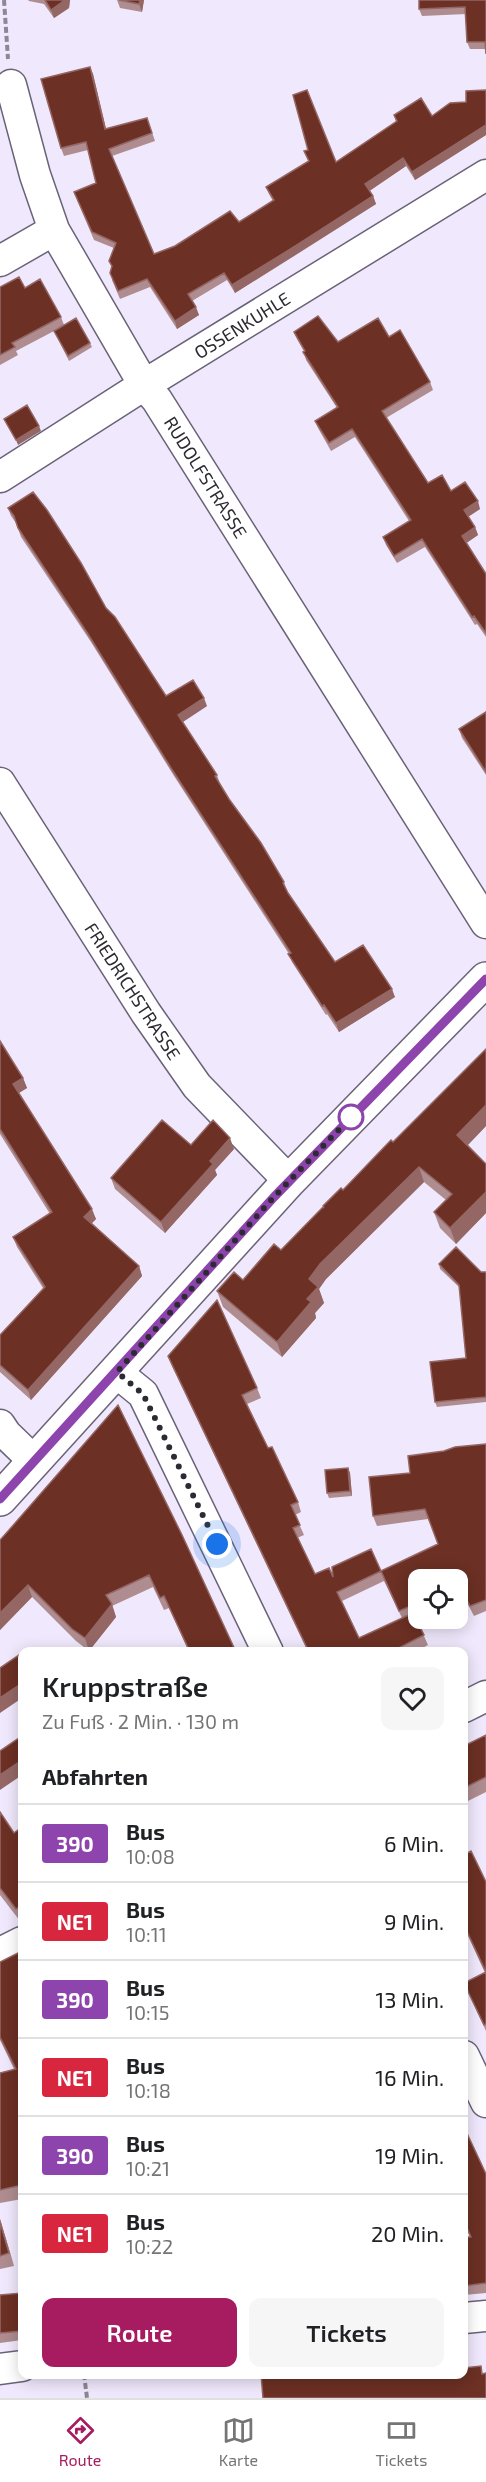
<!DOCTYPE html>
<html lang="de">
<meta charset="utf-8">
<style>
body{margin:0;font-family:"Exo 2",sans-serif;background:#f6f6f6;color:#202124;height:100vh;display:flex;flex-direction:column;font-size:22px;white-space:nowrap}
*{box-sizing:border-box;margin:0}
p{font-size:20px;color:#757577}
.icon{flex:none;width:33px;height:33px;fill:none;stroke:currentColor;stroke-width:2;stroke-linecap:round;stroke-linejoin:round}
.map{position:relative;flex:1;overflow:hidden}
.drawer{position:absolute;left:18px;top:1647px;width:450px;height:732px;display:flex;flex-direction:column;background:#fff;border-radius:12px;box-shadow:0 3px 15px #0003}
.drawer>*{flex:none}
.badge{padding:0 12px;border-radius:4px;font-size:21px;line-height:39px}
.controls{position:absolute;left:408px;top:1569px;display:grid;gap:12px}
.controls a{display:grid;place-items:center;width:60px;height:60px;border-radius:12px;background:#fff;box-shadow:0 3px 15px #0003;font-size:30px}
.you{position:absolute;width:30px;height:30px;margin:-15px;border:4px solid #fff;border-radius:50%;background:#1a73e8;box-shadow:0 0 0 9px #1a73e833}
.map>.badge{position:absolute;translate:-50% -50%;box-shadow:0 0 0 3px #fff}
h2{padding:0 24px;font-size:22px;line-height:54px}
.round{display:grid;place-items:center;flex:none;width:63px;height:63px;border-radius:12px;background:#f6f6f6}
.summary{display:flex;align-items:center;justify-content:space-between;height:102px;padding:0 24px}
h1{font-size:28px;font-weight:600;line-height:45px}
.primary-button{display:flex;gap:12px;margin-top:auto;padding:12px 24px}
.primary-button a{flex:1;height:69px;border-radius:12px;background:#a71c60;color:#fff;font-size:24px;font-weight:600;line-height:69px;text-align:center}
.primary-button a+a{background:#f6f6f6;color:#202124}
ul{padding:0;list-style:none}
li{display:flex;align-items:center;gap:18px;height:78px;padding:0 24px;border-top:2px solid #e0e0e0}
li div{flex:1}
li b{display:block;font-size:22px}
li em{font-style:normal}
li .badge{min-width:66px;font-weight:700;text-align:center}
.tab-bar{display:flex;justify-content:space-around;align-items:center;height:84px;border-top:2px solid #e0e0e0;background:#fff;font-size:16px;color:#757577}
.tab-bar a{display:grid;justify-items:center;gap:3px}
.tab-bar .selected{color:#a71c60}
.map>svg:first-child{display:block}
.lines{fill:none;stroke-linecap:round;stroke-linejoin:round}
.minor-casing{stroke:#6b6277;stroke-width:33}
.tertiary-casing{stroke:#6b6277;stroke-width:36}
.path{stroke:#8d8795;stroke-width:4;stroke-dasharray:6 3;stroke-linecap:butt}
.minor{stroke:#fff;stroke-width:30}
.tertiary{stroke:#fff;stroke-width:33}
.wall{fill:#ae8c90;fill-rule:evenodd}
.shaded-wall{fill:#946765}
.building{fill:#6c3024;stroke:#946765;stroke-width:1.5}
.line-casing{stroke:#fff;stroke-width:14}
.line{stroke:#8e44ad;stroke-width:9}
.walk{stroke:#2e2a33;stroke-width:6;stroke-dasharray:0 10.8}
.stop-dot{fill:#fff;stroke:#8e44ad;stroke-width:3}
.labels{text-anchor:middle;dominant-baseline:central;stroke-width:6;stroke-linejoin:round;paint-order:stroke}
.street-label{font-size:18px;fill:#2e2a33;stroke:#fff}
</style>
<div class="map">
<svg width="486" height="2398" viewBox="0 0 486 2398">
<rect width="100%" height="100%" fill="#f0e8fc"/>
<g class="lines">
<!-- minor casing -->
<g class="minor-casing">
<path id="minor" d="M11,85L35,175L54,230L144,385L157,400L486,923
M0,261L54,230
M0,477L144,385L486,175
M0,783L146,1013L197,1086L289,1181
M116,1372L143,1394L268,1652
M0,1425L6,1434L35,1462
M464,1707L486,1696
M0,1953L22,1942
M464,2056L486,2102
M464,2318L486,2316
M0,2369L22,2366"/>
</g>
<!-- tertiary casing -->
<g class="tertiary-casing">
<path id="tertiary" d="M0,1499L289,1181L486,979"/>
</g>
<!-- path -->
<path class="path" d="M4,0L8,59
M84,2374L87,2398"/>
<!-- minor -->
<use href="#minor" class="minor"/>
<!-- tertiary -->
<use href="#tertiary" class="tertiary"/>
</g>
<!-- wall -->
<path class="wall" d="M28,0H70L69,8L54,18L44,4L29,1Z
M117,0H144L142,12L120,8Z
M486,0V49H470L467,42L466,14L422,16L419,9Z
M90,67L93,74L106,129L147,118L155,141L112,156L154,254L239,222L273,201L269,194L266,187L308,161L304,151L336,162L396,122L394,115L432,116L466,102L486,90V135L415,180L406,166L369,191L373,196L376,204L299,253L235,293L227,280L192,301L199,315L177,329L150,287L120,299L112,280V267L109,261L114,248L94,240L77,200L96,183L88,150L64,156L61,148Z
M0,287L25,288L61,317L64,325L90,343L92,347L69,361L54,331L16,351L18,355L0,365Z
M294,332L338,342L389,337L430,382L433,390L386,418L428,483L451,491L480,509L468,517L475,527L478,535L466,543L486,574V637L477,624L475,625L425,547L397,563L386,545L383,537L409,521L355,437L331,451L318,428L315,421L337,408L306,360L304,351L297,339Z
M8,508L106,608L166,696L207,706L183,722L217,775L220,784L229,799L284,882L287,891L335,962L395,997L339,1032L327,1014L326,1015L292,962L289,954L174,776L91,642L21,537L16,523L11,516Z
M486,712V775L462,738L459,729Z
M0,1041L23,1078L27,1088L19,1093L96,1219L92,1223L139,1266L142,1276L31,1400L0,1372V1335L43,1288L17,1247L13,1237L50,1214L0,1134Z
M486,1126L468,1145L486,1164V1213L456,1244L440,1228L434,1212L446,1200L424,1182L326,1279L319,1289L324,1303L315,1313L316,1318L282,1357L223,1307L217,1291L243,1280L281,1250L343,1190L393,1142Z
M191,1145L234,1149L215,1170L217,1175L165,1233L115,1189L111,1178Z
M439,1264L481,1272H486V1402L437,1407L435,1402L466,1358L460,1288L440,1269Z
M168,1356L257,1388L261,1398L247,1404L268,1448L298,1502L301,1512L295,1515L304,1535L297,1538L315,1574L333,1577L381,1571L438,1544L428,1519L377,1526L373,1516L410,1473L444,1451L486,1444V1611L474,1616L463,1595L458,1598V1580H418V1614L415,1616L428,1645L415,1652H308L172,1366ZM384,1581L402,1618L359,1638L342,1601Z
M118,1405L236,1652H189L169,1608L164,1610L153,1587L112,1606L116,1617L89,1651L76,1641L32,1597L0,1630V1540L9,1530Z
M348,1468L350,1473L352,1496L329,1498L327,1493Z
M486,1735V1792L464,1803V1746Z
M0,1812L14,1833L22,1827V1920L20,1921L0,1895Z
M464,1855L486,1882V2031L464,1983L485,1973L464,1927Z
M22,1951V2199L0,2203V2073L14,2069L0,2040V1962Z
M464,2127L486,2174V2293L464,2295V2237H470L464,2223Z
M0,2219L14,2266L0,2269Z
M22,2293V2340L0,2343V2295Z"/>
<!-- shaded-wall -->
<path class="shaded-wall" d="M65,0H70L69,8L54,18L51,10Z
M140,0H144L142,12L139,4Z
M90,67L93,74L108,137L105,129Z
M486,125V135L415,180L412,172Z
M403,158L406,166L368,192L365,184Z
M373,196L376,204L235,293L232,285Z
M196,307L199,315L177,329L175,321Z
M39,426L41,431L18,445L16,440Z
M478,501L480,509L466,518L464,510Z
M475,527L478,535L465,544L462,536Z
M204,698L207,706L181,723L178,715Z
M392,989L395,997L339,1032L336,1023Z
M23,1078L27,1088L17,1094L13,1084Z
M486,1105V1126L463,1150L457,1135Z
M230,1138L234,1149L215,1170L217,1175L165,1233L161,1222L210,1161Z
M419,1167L424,1182L326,1279L319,1289L324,1303L315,1313L316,1318L282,1357L277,1342L307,1299L309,1279L320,1264Z
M486,1192V1213L456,1244L450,1228Z
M92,1209L96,1219L88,1227L84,1217Z
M139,1266L142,1276L31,1400L28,1390Z
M348,1468L350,1473L352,1496L350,1491Z
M28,1585L32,1597L0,1630V1613Z
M112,1604L116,1617L89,1651L85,1638Z
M22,1683V1698L0,1713V1698Z
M22,1760V1775L0,1790V1775Z
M0,2219L14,2266L0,2222Z"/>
<!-- building -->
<path class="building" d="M45,0H65L51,10Z
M119,0H140L139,4Z
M419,0H486V54L485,42H467L465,7L419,9Z
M90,67L105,129L147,118L152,133L109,149L154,254L175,246L230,211L239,222L274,200L266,187L309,161L304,151L308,150L293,95L307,90L336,162L397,121L394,115L421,98L432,116L450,103L466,102V91L486,90V125L412,172L403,158L365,184L373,196L297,245L232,285L224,273L188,294L196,307L175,321L147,279L118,291L110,273L112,266L109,261L116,243L92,232L74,192L96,183L86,142L61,148L41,79Z
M19,277L25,288L40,279L61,317L12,343L15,347L0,355V287Z
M318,316L338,342L378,318L389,337L400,330L430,382L382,411L428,483L442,475L451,491L465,482L478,501L464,510L475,527L462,536L486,574V633L474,616L472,617L422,539L394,556L383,537L411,520L352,429L329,443L315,421L338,407L303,352L305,351L294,332Z
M76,318L90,343L68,356L54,331Z
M27,405L39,426L16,440L4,419Z
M33,492L47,510L81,563L106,608L115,617L166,696L193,680L204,698L178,715L217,775L215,776L229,799L261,843L284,882L283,883L288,893L335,962L363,945L392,989L336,1023L324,1005L322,1006L288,954L291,953L171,768L88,634L18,528L14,516L8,508Z
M486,712V772L459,729Z
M0,1041L23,1078L13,1084L92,1209L84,1217L139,1266L28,1390L0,1365V1335L45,1287L13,1237L52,1212L0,1129Z
M486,1049V1105L457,1135L486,1164V1192L450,1228L434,1212L452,1194L419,1167L320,1264L309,1279L318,1287L307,1299L311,1302L277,1342L217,1291L234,1272L243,1280L274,1244L281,1250L323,1207L324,1208L323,1206L341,1188L343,1190L391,1140L393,1142Z
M162,1120L191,1145L213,1120L230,1138L210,1161L213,1164L161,1222L111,1178Z
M456,1247L481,1272H486V1397L435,1402L430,1362L466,1358L459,1285L439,1264Z
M217,1300L257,1388L242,1395L268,1448L272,1447L298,1502L291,1505L300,1525L293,1528L315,1574L329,1568L333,1577L332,1567L371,1549L381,1571L438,1544L425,1509L373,1516L369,1477L410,1473L408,1456L444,1451L455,1447L486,1444V1600L470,1606L459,1585L458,1586V1580H418V1603L399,1611L381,1571L337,1592L359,1638L413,1613L424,1635L391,1652H309L168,1356Z
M118,1405L182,1535L236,1652H190L164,1596L160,1598L149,1575L106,1595L112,1604L85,1638L72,1629L28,1585L0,1613V1540L9,1530Z
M348,1468L350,1491L327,1493L325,1470Z
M22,1653V1683L0,1698V1668Z
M486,1735V1777L464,1788V1746Z
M22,1736V1760L0,1775V1751Z
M0,1812L14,1833L22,1827V1905L16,1909L0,1888Z
M471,1851L486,1882V2024L484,2025L464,1983L486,1972L464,1925V1855Z
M22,1951V2185L0,2190V2073L16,2069L0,2037V1962Z
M464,2127L486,2174V2283L464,2286V2237H471L464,2221Z
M0,2222L9,2253L0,2256Z
M22,2293V2331L0,2333V2295Z
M481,2366L482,2374L486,2373V2398H263L261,2374H464V2368Z"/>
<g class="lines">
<!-- line casing -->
<g class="line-casing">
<path id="line" d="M0,1499L274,1197L486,979"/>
</g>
<!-- line -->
<use href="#line" class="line"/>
<!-- walk -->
<path class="walk" d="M217,1544L143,1394L117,1372L274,1197L351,1117"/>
</g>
<!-- markers -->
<circle class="stop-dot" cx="351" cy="1117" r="12"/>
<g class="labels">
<!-- street labels -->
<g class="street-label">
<text transform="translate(242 325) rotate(-32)">OSSENKUHLE</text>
<text transform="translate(206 477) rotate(58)">RUDOLFSTRASSE</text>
<text transform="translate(133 991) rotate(57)">FRIEDRICHSTRASSE</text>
</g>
</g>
</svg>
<div class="controls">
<a><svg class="icon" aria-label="locate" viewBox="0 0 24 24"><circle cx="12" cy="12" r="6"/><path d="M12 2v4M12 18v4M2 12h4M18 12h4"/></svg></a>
</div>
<div class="you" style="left:217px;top:1544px"></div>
<section class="drawer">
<div class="summary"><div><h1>Kruppstraße</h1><p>Zu Fuß · 2 Min. · 130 m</p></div><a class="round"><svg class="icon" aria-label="heart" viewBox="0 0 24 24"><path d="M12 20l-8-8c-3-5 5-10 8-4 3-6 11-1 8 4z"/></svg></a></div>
<h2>Abfahrten</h2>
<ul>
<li><span class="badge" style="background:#8e44ad;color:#fff">390</span><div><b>Bus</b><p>10:08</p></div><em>6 Min.</em></li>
<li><span class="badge" style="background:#d7263d;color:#fff">NE1</span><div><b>Bus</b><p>10:11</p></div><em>9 Min.</em></li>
<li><span class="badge" style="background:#8e44ad;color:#fff">390</span><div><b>Bus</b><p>10:15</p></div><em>13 Min.</em></li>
<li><span class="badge" style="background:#d7263d;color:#fff">NE1</span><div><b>Bus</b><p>10:18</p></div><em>16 Min.</em></li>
<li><span class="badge" style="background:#8e44ad;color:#fff">390</span><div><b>Bus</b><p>10:21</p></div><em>19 Min.</em></li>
<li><span class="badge" style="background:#d7263d;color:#fff">NE1</span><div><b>Bus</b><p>10:22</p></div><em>20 Min.</em></li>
</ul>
<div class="primary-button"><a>Route</a><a>Tickets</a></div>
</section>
</div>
<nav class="tab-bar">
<a class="selected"><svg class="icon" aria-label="directions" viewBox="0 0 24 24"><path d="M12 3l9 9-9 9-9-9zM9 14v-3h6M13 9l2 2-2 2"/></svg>Route</a>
<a><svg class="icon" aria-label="map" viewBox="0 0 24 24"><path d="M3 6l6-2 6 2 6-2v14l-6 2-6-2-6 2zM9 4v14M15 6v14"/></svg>Karte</a>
<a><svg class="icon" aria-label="tickets" viewBox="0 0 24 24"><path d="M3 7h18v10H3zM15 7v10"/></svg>Tickets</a>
</nav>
